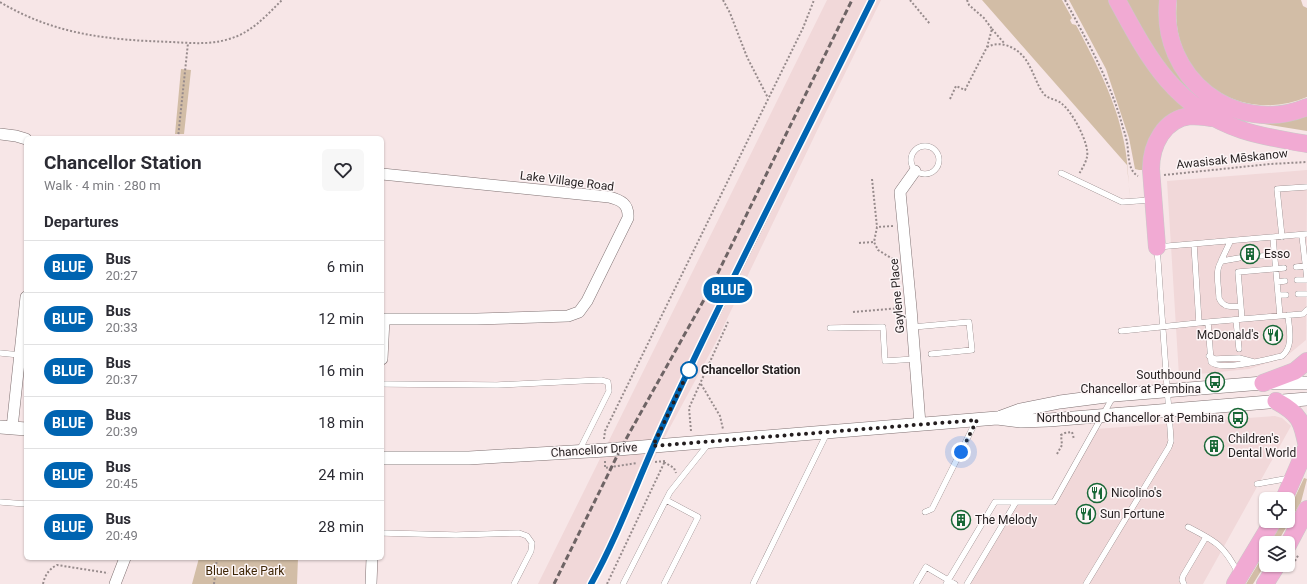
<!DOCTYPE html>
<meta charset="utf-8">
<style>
body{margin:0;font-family:Roboto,sans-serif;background:#f7f7f7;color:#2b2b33;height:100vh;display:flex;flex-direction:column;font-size:15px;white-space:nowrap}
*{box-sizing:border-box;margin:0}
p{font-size:13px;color:#7c7c81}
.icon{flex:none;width:22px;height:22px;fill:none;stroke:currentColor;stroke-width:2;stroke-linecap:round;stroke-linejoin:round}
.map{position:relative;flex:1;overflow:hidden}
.sheet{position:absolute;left:24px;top:136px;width:360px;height:424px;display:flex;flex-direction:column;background:#fff;border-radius:6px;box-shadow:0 1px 3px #0004}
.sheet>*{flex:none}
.badge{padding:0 8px;border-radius:13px;font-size:14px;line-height:26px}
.tools{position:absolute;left:1259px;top:492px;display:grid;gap:8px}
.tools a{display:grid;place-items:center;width:36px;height:36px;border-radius:6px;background:#fff;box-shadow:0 1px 3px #0004;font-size:20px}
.you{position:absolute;width:20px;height:20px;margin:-10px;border:3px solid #fff;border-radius:50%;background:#1a73e8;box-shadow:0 0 0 6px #1a73e833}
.map>.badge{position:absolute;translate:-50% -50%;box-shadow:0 0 0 2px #fff}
h2{padding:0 20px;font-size:15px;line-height:36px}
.round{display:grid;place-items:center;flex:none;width:42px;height:42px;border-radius:6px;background:#f7f7f7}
.headline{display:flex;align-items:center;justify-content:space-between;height:68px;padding:0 20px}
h1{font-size:19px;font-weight:700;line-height:30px}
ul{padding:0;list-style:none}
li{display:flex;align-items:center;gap:12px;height:52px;padding:0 20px;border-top:1px solid #e1e1e2}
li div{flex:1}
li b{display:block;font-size:15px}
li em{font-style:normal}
li .badge{min-width:44px;font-weight:700;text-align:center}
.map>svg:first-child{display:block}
.built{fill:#f1d8d9}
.green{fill:#d2bda6}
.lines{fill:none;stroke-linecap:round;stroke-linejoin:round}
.service-casing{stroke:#807273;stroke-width:6}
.minor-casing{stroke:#807273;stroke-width:12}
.tertiary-casing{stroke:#807273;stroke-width:14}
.primary-casing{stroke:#cac9c9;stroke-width:18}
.path{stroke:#978b8c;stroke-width:2;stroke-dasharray:2 2;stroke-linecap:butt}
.service{stroke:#fff;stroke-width:5.5}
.minor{stroke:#fff;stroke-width:11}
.tertiary{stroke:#fff;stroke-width:13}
.primary{stroke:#f1aad3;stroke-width:17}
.rail{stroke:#6e6465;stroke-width:3;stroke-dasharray:6 3;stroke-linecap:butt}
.line-casing{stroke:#fff;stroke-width:9}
.line{stroke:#0064b1;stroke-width:6}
.walk{stroke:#241e1f;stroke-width:4;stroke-dasharray:0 7.2}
.stop-dot{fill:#fff;stroke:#0064b1;stroke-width:2}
.labels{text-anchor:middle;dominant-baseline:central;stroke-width:3;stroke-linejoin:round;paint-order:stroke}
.street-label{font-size:12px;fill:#241e1f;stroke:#fdf6f7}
.poi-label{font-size:12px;fill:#241e1f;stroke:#fdf6f7;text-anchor:start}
.stop-label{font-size:12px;font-weight:bold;fill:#241e1f;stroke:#fdf6f7;text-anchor:start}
.park-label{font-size:12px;fill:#3e2606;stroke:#fdf6f7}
</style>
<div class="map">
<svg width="1307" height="584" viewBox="0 0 1307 584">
<rect width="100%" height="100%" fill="#f7e6e7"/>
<!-- built -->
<path class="built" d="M827,0H881L825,114L716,342L668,431L592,584H538Z
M1307,170L1306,340L1289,354L1277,360L1249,369L1179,376L1167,181Z
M1275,416L1282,418L1291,426L1203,584H967L1016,502H1054L1095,429Z"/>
<!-- green -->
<path class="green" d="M982,0H1062L1072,18L1070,20L1072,24L1076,25C1096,63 1116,100 1124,142C1128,161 1128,179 1130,198L1127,165Z
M1069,0H1112L1189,110L1181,114L1147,170H1139L1135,169L1129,138L1106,69Z
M1125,0H1163L1162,23L1210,102L1307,112V131L1264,124L1206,106L1166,70Z
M1177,0H1301L1303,6L1307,8V97C1238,126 1168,75 1177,0Z
M181,69L191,70L184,134H175Z
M1304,478L1307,479L1301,502L1277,543H1270L1283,521H1288V512Z
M1266,551V563L1253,584H1246Z
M199,558H298L297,584H192Z"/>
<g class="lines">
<!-- service casing -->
<g class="service-casing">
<path id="service" d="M911 160a14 14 0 1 1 28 0a14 14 0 1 1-28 0Z
M1061,173L1122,202L1151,200
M1302,236L1307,279
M1282,237L1277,189L1307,187
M1273,238L1280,316
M1194,244L1199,323
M1261,256L1275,255
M1239,258L1222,261C1214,269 1219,287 1219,298C1223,308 1232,307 1241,306
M1221,261L1230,242
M1296,267L1305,266
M1297,280H1307
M1277,282L1285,281
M1298,294H1307
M1278,295H1286
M1242,319L1238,272L1284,268
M1236,320L1239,349
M1208,322L1211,362C1221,372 1268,359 1282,356C1294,347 1289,328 1288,315
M913,327L969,322L972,350L931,354
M830,328L883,327L885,361L915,359
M1121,331L1208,322L1303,314L1307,310
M0,353L20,355
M1209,356L1215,359L1239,358L1254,362
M382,384L497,385L601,380L608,382L609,391L579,451
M1257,484L1290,478
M0,502L26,504
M1016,502H1054L1114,395
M925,512L932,509L976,421
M1188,527C1215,541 1224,545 1238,573
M382,533L456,535L519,533L527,536L532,543L531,551L514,584
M591,584C620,531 640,472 666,418C734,278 803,139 872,0
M623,584L670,492L709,443
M664,584L698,517L666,500
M753,584L827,433
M916,584L926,567L955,584
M946,584L995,502H1016L967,584
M1086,584L1169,447L1171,441L1157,247L1307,234
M1184,584L1182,580L1183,576L1206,537"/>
</g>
<!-- minor casing -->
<g class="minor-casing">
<path id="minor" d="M0,134L16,136L26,139
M915,171L900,192L911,308L920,424
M382,174L609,197C621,200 629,204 628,218L587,301L579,312L568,316L477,319H384L382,359
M12,428L26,297
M115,584L125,558
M371,584L372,558"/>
</g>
<!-- tertiary casing -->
<g class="tertiary-casing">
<path id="tertiary" d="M1001,417L1020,410L1060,402L1114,395L1263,383H1307
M0,427L26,429
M382,458H469L606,450L997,418L1021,421L1049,420L1307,399"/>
</g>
<!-- primary casing -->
<g class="primary-casing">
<path id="primary" d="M1117,0C1149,59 1174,107 1242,130C1263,137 1285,140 1307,144
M1168,0C1159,77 1234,137 1307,107
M1157,247L1151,169C1151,145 1164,119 1190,116C1197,116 1205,117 1212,118
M1263,383L1295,371L1307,361
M1276,401C1300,414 1302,421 1307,447
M1284,499L1307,446
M1288,545L1307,509
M1235,584L1273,521
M1265,584L1277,565"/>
</g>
<!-- path -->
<path class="path" d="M723,0L730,13L747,57L768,98
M910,0L930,24
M1065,0C1087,41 1111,82 1123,128C1125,133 1126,138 1127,142C1129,153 1127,170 1138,176
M0,2C55,35 109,40 172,42C191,43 210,45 229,39C251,33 266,16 282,0
M992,29L1004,43
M987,47C1001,40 1017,47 1026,60C1033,70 1036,83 1043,93C1047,99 1056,99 1061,103C1072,111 1090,144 1087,157C1086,162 1082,169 1079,174
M950,99L956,86L965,90L987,47L992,29L984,18L969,5L967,0
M178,138L188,43
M1164,175L1270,164L1307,162
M872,179L877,227
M893,226L877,227L874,242L878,250L896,261
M859,243L874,242
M853,312L901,308
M701,384L720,416L723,429
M691,431L689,408L728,322
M604,439L605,431L803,28L814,0
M1057,454L1062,445L1061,435L1065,433L1072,432L1074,439
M605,461V468L637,463
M664,462L674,468L676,473
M1291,568L1299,554
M43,584C45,575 49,569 57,565L108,573
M214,584L217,558
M607,584L665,461L655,462"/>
<!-- service -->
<use href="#service" class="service"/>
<!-- minor -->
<use href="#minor" class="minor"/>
<!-- tertiary -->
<use href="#tertiary" class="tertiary"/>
<!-- primary -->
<use href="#primary" class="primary"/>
<!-- rail -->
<path class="rail" d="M554,584L621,448L710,289L852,0"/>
</g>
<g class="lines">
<!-- line casing -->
<g class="line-casing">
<path id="line" d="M591,584C619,534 638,479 662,427C728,283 802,142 872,0"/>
</g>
<!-- line -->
<use href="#line" class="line"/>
<!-- walk -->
<path class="walk" d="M689,370L653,446L977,420L961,452"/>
</g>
<!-- icons -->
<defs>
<g id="building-ring" transform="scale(1)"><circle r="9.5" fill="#fdf6f7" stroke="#186736" stroke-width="1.5"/><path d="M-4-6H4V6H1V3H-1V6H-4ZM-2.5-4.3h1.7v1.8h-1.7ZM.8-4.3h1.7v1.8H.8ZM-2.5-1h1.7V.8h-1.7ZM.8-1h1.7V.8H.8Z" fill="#186736"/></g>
<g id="restaurant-ring" transform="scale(1)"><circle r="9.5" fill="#fdf6f7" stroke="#186736" stroke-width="1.5"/><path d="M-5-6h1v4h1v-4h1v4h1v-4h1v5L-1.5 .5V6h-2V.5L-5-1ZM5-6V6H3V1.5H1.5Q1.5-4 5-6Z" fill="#186736"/></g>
<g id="bus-ring" transform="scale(1)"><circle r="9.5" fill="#fdf6f7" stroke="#186736" stroke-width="1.5"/><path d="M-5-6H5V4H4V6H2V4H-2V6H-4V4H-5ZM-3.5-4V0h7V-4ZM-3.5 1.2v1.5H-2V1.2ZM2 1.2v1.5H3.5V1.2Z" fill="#186736"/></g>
</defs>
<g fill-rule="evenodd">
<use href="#building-ring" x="1250" y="254"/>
<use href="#restaurant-ring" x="1273" y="335"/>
<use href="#bus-ring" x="1215" y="382"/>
<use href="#bus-ring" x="1238" y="418"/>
<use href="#building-ring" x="1214" y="446"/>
<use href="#restaurant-ring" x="1097" y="493"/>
<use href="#restaurant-ring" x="1086" y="514"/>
<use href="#building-ring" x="961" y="520"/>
</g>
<!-- markers -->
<circle class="stop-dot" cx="689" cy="370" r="8"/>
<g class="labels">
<!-- street labels -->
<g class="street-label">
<text transform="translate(1232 159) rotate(-6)">Awasisak Mēskanow</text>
<text transform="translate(567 181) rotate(7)">Lake Village Road</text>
<text transform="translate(897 296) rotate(-95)">Gaylene Place</text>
<text transform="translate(594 450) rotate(-4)">Chancellor Drive</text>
</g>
<!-- poi labels -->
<g class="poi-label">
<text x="1264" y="254">Esso</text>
<text x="1259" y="335" text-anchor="end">McDonald's</text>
<text x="1201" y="375" text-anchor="end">Southbound<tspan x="1201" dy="14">Chancellor at Pembina</tspan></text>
<text x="1224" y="418" text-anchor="end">Northbound Chancellor at Pembina</text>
<text x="1228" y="439">Children's<tspan x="1228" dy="14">Dental World</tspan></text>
<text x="1111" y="493">Nicolino's</text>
<text x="1100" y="514">Sun Fortune</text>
<text x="975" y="520">The Melody</text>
</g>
<!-- stop labels -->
<g class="stop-label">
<text x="701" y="370">Chancellor Station</text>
</g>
<!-- park labels -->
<g class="park-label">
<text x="245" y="571">Blue Lake Park</text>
</g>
</g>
</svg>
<div class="tools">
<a><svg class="icon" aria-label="locate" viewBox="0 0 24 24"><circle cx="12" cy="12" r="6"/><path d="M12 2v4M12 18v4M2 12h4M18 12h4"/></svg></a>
<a><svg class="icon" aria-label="layers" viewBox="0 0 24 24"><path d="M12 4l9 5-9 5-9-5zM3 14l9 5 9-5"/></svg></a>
</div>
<div class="you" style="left:961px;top:452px"></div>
<b class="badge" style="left:728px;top:290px;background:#0064b1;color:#fff">BLUE</b>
<section class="sheet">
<div class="headline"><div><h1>Chancellor Station</h1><p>Walk · 4 min · 280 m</p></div><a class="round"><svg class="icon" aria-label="heart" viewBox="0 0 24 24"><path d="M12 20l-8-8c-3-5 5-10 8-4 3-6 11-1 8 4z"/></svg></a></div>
<h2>Departures</h2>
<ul>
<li><span class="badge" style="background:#0064b1;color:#fff">BLUE</span><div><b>Bus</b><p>20:27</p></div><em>6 min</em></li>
<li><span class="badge" style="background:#0064b1;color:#fff">BLUE</span><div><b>Bus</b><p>20:33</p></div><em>12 min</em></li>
<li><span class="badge" style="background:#0064b1;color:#fff">BLUE</span><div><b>Bus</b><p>20:37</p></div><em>16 min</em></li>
<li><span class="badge" style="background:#0064b1;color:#fff">BLUE</span><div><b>Bus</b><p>20:39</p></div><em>18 min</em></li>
<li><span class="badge" style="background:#0064b1;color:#fff">BLUE</span><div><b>Bus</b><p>20:45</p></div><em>24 min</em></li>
<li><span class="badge" style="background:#0064b1;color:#fff">BLUE</span><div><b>Bus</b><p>20:49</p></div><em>28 min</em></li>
</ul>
</section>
</div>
